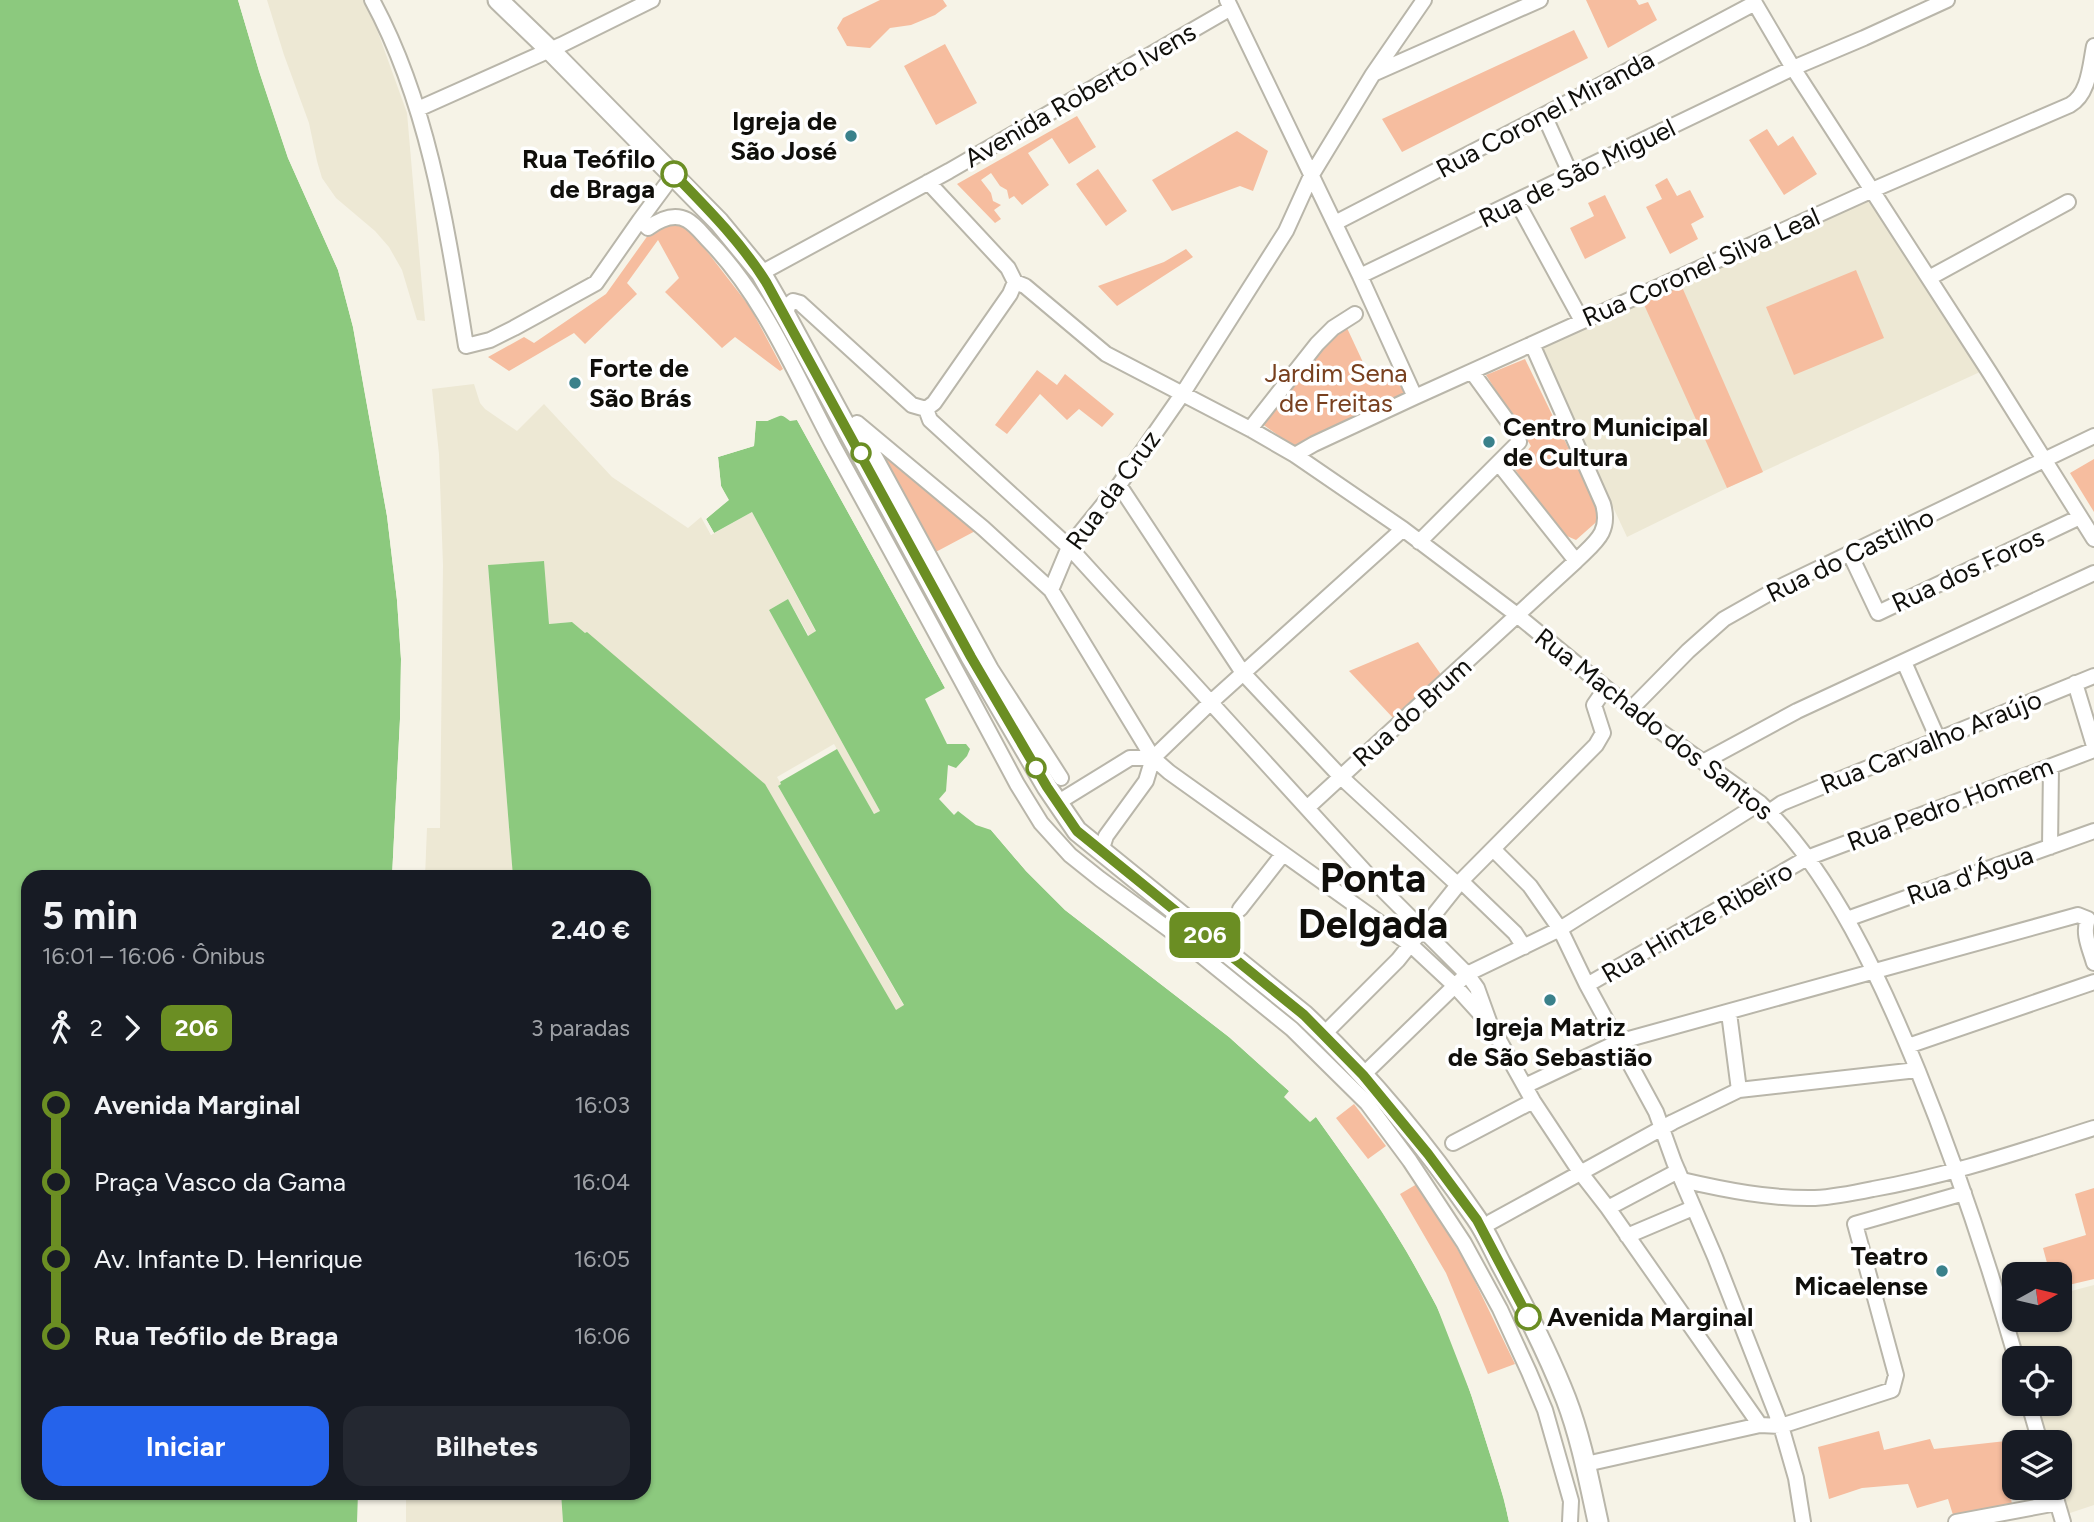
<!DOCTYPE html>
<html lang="pt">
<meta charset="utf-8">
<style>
body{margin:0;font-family:Figtree,sans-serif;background:#242831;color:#f1f3f6;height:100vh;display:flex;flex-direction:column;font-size:26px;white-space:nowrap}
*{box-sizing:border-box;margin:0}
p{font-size:23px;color:#9ea1a6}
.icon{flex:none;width:38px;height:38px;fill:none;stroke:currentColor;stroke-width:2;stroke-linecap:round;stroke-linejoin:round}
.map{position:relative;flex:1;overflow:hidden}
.drawer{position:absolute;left:21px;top:870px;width:630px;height:630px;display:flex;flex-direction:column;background:#171b24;border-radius:21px;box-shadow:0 2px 5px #0004}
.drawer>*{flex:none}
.badge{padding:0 14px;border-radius:10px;font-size:24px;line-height:46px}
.needle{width:46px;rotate:82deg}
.fabs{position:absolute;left:2002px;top:1262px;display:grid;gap:14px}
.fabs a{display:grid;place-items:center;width:70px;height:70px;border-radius:14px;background:#171b24;box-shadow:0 2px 5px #0004;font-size:35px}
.map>.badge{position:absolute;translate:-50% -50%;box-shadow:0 0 0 4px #fff}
.legs{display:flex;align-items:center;gap:10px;height:77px;padding:0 21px;font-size:23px}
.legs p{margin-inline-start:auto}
.summary{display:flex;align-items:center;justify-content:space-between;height:119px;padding:0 21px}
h1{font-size:38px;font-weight:700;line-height:52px}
.cta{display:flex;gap:14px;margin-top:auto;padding:14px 21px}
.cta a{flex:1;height:80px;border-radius:21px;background:#2563eb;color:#fff;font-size:28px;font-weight:700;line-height:80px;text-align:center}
.cta a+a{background:#242831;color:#f1f3f6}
ul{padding:0 21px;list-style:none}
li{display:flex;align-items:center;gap:24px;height:77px;font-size:26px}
li i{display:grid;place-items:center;width:10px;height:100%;margin:0 9px;background:currentColor}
li i::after{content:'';width:18px;height:18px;margin:-9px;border:5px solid;border-radius:50%;background:#171b24}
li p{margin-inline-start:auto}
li:first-child i{background:linear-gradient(#0000 50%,currentColor 0)}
li:last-child i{background:linear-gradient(currentColor 50%,#0000 0)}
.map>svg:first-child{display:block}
.built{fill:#ede8d4}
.green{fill:#f6bd9f}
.water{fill:#8cc97e}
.pier{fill:#f6f3e7}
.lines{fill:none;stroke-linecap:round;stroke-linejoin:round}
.street-casing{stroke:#b9b6aa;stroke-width:18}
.secondary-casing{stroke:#b9b6aa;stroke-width:23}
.street{stroke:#fff;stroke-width:14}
.secondary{stroke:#fff;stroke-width:19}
.line-1-casing{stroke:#fff;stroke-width:16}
.line-1{stroke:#6b8e23;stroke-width:10}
.poi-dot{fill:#3a818b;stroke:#fff;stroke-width:2.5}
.stop-1-dot{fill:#fff;stroke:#6b8e23;stroke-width:3.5}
.labels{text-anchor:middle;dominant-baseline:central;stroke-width:7;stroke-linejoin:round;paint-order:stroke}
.street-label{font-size:26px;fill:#100f0b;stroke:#fff}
.poi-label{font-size:26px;font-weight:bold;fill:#100f0b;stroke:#fff;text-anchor:end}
.stop-label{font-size:26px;font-weight:bold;fill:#100f0b;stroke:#fff;text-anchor:end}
.park-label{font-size:26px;fill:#78401f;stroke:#fff}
.town-label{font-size:40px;font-weight:bold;fill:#100f0b;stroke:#fff}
</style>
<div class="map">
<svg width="2094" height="1522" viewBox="0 0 2094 1522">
<rect width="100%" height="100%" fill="#f6f3e7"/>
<!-- built -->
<path class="built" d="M267,0H364L375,24L407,113L425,321L417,320L402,270L389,247L375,231L336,198L322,178L317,161L309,123L284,55Z
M1870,194L1980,372L1727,488L1627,537L1538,346Z
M474,384L480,403L485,409L517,431L544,404L612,477L688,528L701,517L711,535L752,512L816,632L809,636L788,599L769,610L880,811L874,814L834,744L777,777L781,784L778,786L904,1006L896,1011L586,634L572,622L549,624L543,561L488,566L513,877H425L427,828H440L443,565L439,454L432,389Z
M2094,1285V1505L2067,1514L2060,1488V1442H2046L2035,1404H2060V1358H2023L2010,1313L2014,1311V1320H2060V1294Z
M406,1493H561L563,1522H406Z"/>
<!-- green -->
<path class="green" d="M880,0H943L947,6L935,15L911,25L890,28L870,48L847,46L837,28L843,18Z
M1586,0H1636L1639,5L1648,2L1657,20L1608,48Z
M1574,30L1588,58L1402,152L1382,119Z
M945,44L977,103L936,125L904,66Z
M1077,116L1096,147L1069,164L1052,138L1028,153L1049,185L1022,205L1014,196L1009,199L1007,190L1000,186L991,173L981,180L991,193L993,201L1001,205L994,210L1001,219L995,223L957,184Z
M1767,129L1778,146L1793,136L1817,174L1784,195L1749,140Z
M1237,131L1268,151L1253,191L1240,186L1172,211L1152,180Z
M1098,169L1127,211L1106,226L1076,184Z
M1667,178L1677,196L1690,190L1704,217L1691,224L1698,239L1670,254L1646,207L1662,199L1655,185Z
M1605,195L1626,238L1585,259L1570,228L1594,216L1588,203Z
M679,223L699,241L750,307L783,369L780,371L735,337L722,348L665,292L679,278L658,240L627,283L637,294L585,344L574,333L509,371L488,357L524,337L534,343L606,294L651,231L657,225Z
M1186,249L1193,257L1117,306L1098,286L1164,262Z
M1856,270L1884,338L1794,375L1766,307Z
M1679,280L1763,472L1727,488L1641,298Z
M1347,328L1368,373L1396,365L1409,395L1293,446L1261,423L1318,350Z
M1525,359L1602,517L1576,540L1560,533L1514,468L1531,446L1486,375Z
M1037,370L1057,385L1065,374L1114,414L1102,427L1079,409L1067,420L1040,394L1007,434L995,425Z
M876,446L979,529L932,554Z
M2094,459V512L2070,473Z
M1418,642L1442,676L1394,719L1349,671Z
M1354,1104L1386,1146L1368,1159L1336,1118Z
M1417,1184L1466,1263L1515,1364L1488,1374L1446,1273L1400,1194Z
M2094,1188V1279L2060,1287V1274H2050L2043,1248L2086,1235L2075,1194Z
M1879,1431L1884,1450L1930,1439L1934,1449L2006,1441L2014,1473V1478L2007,1479L2012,1504L1953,1515L1948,1499L1917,1508L1908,1484L1862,1488L1829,1499L1818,1447Z"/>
<!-- water -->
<path class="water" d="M0,0H238L259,71L288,158L338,270L353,327L387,516L397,600L401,659L400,719L392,877H28V1493H358L357,1522H0Z
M779,415L797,420L945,688L925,699L947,744H966L970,749L967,756L956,768L948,765L946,791L939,799L954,815L958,811L976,825L991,830L1026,871L1065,910L1229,1037L1289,1091L1284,1097L1310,1122L1316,1117C1360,1178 1402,1238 1436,1305C1456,1346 1470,1391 1484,1435C1493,1464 1503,1492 1509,1522H563L561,1493H644V877H513L488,565L544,561L549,624L572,622L585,633L587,632L765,784L896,1010L904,1005L778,786L781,784L780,782L837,749L874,814L880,811L769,610L788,599L808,636L816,631L752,512L714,533L706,519L728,500L721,486L718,457L754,446L756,421H767Z"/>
<!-- pier -->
<path class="pier" d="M238,0H241L292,157L341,269L356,326L368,388L390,516L401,599L404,659V719L396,877H392L400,719L401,659L397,600L387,516L364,389L353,327L338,270L288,158L259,71Z
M782,411L791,418L798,417L800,419L948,686L945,688L797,420L790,421L782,415L767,421H756L754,446L718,457L721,486L729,500L706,519L714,533L711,535L703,518L724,499L718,486L715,455L751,443L754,418H766Z
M995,829L1028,868L1067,908L1231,1034L1292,1089L1289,1091L1229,1037L1065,910L1026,871L991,830Z
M1319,1114L1378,1198L1410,1250L1440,1306L1475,1396L1507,1498L1512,1522H1509L1504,1499L1472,1397L1437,1307L1407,1252L1375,1200L1316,1117Z"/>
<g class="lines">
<!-- street casing -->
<g class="street-casing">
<path id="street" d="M372,0C429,105 447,228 466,346L490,340L514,328L596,283L640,220L674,174
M1227,0L1360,276L1415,397
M1753,0L1793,68L1990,373L2094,539
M1375,73L1540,0
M418,109L561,45L652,0
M1544,115L1571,175
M1517,202L1582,321
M640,220L648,228C659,220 674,213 687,220C696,225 703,235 710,242C765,299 796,376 833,445C895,558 957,671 1017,784L1041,823L1070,855L1100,879L1171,931L1292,1029L1367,1103L1410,1161L1464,1243L1500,1309L1529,1372L1545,1410L1571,1501L1570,1522
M1335,223L1544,115L1755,3
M761,273L949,171L1231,8
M1360,276L1793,68L1864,38L1947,0
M1929,278L2068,202
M1015,282L1025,286L1106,354L1250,429L1295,455L1403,529L1517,615L1646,721L1760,803C1831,871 1881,980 1918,1071C1956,1165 1988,1261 2016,1358
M787,318C787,311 786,306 793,301L800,303L912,405L926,409L934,403L1010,294L1015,282L1008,268L928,182
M926,409L930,420L1069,547L1367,874L1467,974L1477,988L1490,1024L1533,1101L1580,1172L1608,1208L1760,1425
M857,423L983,528L1051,590L1153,758L1169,772L1411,945L1455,986L1484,1018
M1250,429L1317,344L1333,328L1355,314
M861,431L991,669L1061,778
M1295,455L1314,444L1415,397L1877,188L2070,105C2089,94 2090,66 2094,46
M1499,464L1576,561
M1119,485L1243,673L1341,777L1458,885
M1419,542L1519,442L1517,434L1472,372
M1850,554L1878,613L2080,517
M1051,590L1069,547L1119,485L1183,393L1286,231L1311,176L1373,74L1424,0
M1904,662L1938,739
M2075,683L2094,746
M1631,709L1688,651L1724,619L1784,585L2094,436
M1703,762L1797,711L2094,573
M1057,803L1130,758H1153
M1307,808L1576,561C1595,542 1611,533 1603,504L1532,344
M1769,812L1782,803L2094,676
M2050,847L2051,766
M1493,849L1530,886L1560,929L1760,803
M1101,851L1106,836L1146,781L1153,758L1210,703L1403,529
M1461,881L1515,933L1524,947
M1240,909L1283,854
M1847,919L2094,831
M2088,919C2082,933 2090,949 2094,963
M1587,985L1807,858L2094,750
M1729,1013L1739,1090
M1324,1034L1398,960L1461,881L1596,745L1603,733L1594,705L1605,689
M1908,1046L2094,982
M1363,1075L1467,974L1560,929L1587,985L1656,1112L1674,1162L1715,1257L1781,1426L1796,1478L1803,1522
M1525,1086L1618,1042L2078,915L2088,919
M1453,1143L1533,1101
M1682,1180C1725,1190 1771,1199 1815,1198C1834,1197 1854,1193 1873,1189C1948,1176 2021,1151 2094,1128
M1608,1208L1678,1171
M1491,1222L1673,1122L1739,1090L1917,1070
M1627,1236L1693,1208
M2029,1404L2040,1442
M1586,1464L1760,1425L1781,1426L1892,1390L1896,1375L1855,1224L1964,1193
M2053,1488L2063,1522
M1956,1522L2057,1503"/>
</g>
<!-- secondary casing -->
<g class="secondary-casing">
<path id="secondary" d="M498,0L550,50L719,222L761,273L787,318L971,657L1047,787L1077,831L1304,1015C1368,1075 1426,1145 1476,1218C1486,1232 1493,1249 1501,1264C1525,1308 1548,1353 1566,1399C1581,1438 1589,1481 1598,1522"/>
</g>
<!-- street -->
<use href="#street" class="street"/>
<!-- secondary -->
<use href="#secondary" class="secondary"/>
</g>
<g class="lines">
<!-- line-1 casing -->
<g class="line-1-casing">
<path id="line-1" d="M674,174C707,208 741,242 766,282L971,657L1047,787L1077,831L1304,1015L1363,1075L1428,1154L1477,1220L1528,1317"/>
</g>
<!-- line-1 -->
<use href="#line-1" class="line-1"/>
</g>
<!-- markers -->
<g class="poi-dot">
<circle cx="851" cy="136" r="7"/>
<circle cx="575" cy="383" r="7"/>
<circle cx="1489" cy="442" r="7"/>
<circle cx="1550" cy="1000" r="7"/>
<circle cx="1942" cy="1271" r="7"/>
</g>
<g class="stop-1-dot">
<circle cx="674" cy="174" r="12"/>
<circle cx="861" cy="453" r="9"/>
<circle cx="1036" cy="768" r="9"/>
<circle cx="1528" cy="1317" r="12"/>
</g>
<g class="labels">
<!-- street labels -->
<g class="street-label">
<text transform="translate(1080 95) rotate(-30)">Avenida Roberto Ivens</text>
<text transform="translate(1545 114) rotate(-28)">Rua Coronel Miranda</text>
<text transform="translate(1577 173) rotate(-26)">Rua de São Miguel</text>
<text transform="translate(1701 267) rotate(-24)">Rua Coronel Silva Leal</text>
<text transform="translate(1113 490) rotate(-54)">Rua da Cruz</text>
<text transform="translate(1850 555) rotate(-26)">Rua do Castilho</text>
<text transform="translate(1968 570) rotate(-25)">Rua dos Foros</text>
<text transform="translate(1412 712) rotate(-42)">Rua do Brum</text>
<text transform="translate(1654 724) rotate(38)">Rua Machado dos Santos</text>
<text transform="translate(1931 742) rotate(-22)">Rua Carvalho Araújo</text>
<text transform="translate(1950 804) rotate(-21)">Rua Pedro Homem</text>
<text transform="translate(1970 875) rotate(-19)">Rua d'Água</text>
<text transform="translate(1697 922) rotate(-30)">Rua Hintze Ribeiro</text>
</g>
<!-- poi labels -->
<g class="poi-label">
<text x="837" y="121">Igreja de<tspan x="837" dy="30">São José</tspan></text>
<text x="589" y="368" text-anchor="start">Forte de<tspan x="589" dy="30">São Brás</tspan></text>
<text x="1503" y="427" text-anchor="start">Centro Municipal<tspan x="1503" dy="30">de Cultura</tspan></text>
<text x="1550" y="1027" text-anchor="middle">Igreja Matriz<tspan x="1550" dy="30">de São Sebastião</tspan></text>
<text x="1928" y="1256">Teatro<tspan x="1928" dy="30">Micaelense</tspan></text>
</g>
<!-- stop labels -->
<g class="stop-label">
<text x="655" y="159">Rua Teófilo<tspan x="655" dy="30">de Braga</tspan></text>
<text x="1547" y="1317" text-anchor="start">Avenida Marginal</text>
</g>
<!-- park labels -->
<g class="park-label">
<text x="1336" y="373">Jardim Sena<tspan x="1336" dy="30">de Freitas</tspan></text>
</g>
<!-- town labels -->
<g class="town-label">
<text x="1373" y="878">Ponta<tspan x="1373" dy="46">Delgada</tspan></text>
</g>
</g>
</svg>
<div class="fabs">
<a><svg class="needle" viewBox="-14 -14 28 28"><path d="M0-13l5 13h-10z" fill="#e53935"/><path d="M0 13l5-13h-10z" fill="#9ea1a6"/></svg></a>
<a><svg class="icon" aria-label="locate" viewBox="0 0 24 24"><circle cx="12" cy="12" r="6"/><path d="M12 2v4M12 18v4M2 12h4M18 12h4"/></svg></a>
<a><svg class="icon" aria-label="layers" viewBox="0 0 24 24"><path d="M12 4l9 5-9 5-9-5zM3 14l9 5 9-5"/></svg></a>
</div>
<b class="badge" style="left:1205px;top:935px;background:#6b8e23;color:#fff">206</b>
<section class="drawer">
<div class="summary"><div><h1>5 min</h1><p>16:01 – 16:06 · Ônibus</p></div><b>2.40 €</b></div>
<div class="legs"><svg class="icon" aria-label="walk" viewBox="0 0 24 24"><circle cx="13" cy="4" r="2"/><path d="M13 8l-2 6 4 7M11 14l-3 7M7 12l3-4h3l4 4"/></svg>2<svg class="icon" aria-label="forward" viewBox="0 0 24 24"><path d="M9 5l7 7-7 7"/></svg><b class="badge" style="background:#6b8e23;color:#fff">206</b><p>3 paradas</p></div>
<ul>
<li><i style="color:#6b8e23"></i><b>Avenida Marginal</b><p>16:03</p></li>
<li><i style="color:#6b8e23"></i><span>Praça Vasco da Gama</span><p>16:04</p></li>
<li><i style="color:#6b8e23"></i><span>Av. Infante D. Henrique</span><p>16:05</p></li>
<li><i style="color:#6b8e23"></i><b>Rua Teófilo de Braga</b><p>16:06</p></li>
</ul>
<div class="cta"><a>Iniciar</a><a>Bilhetes</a></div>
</section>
</div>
